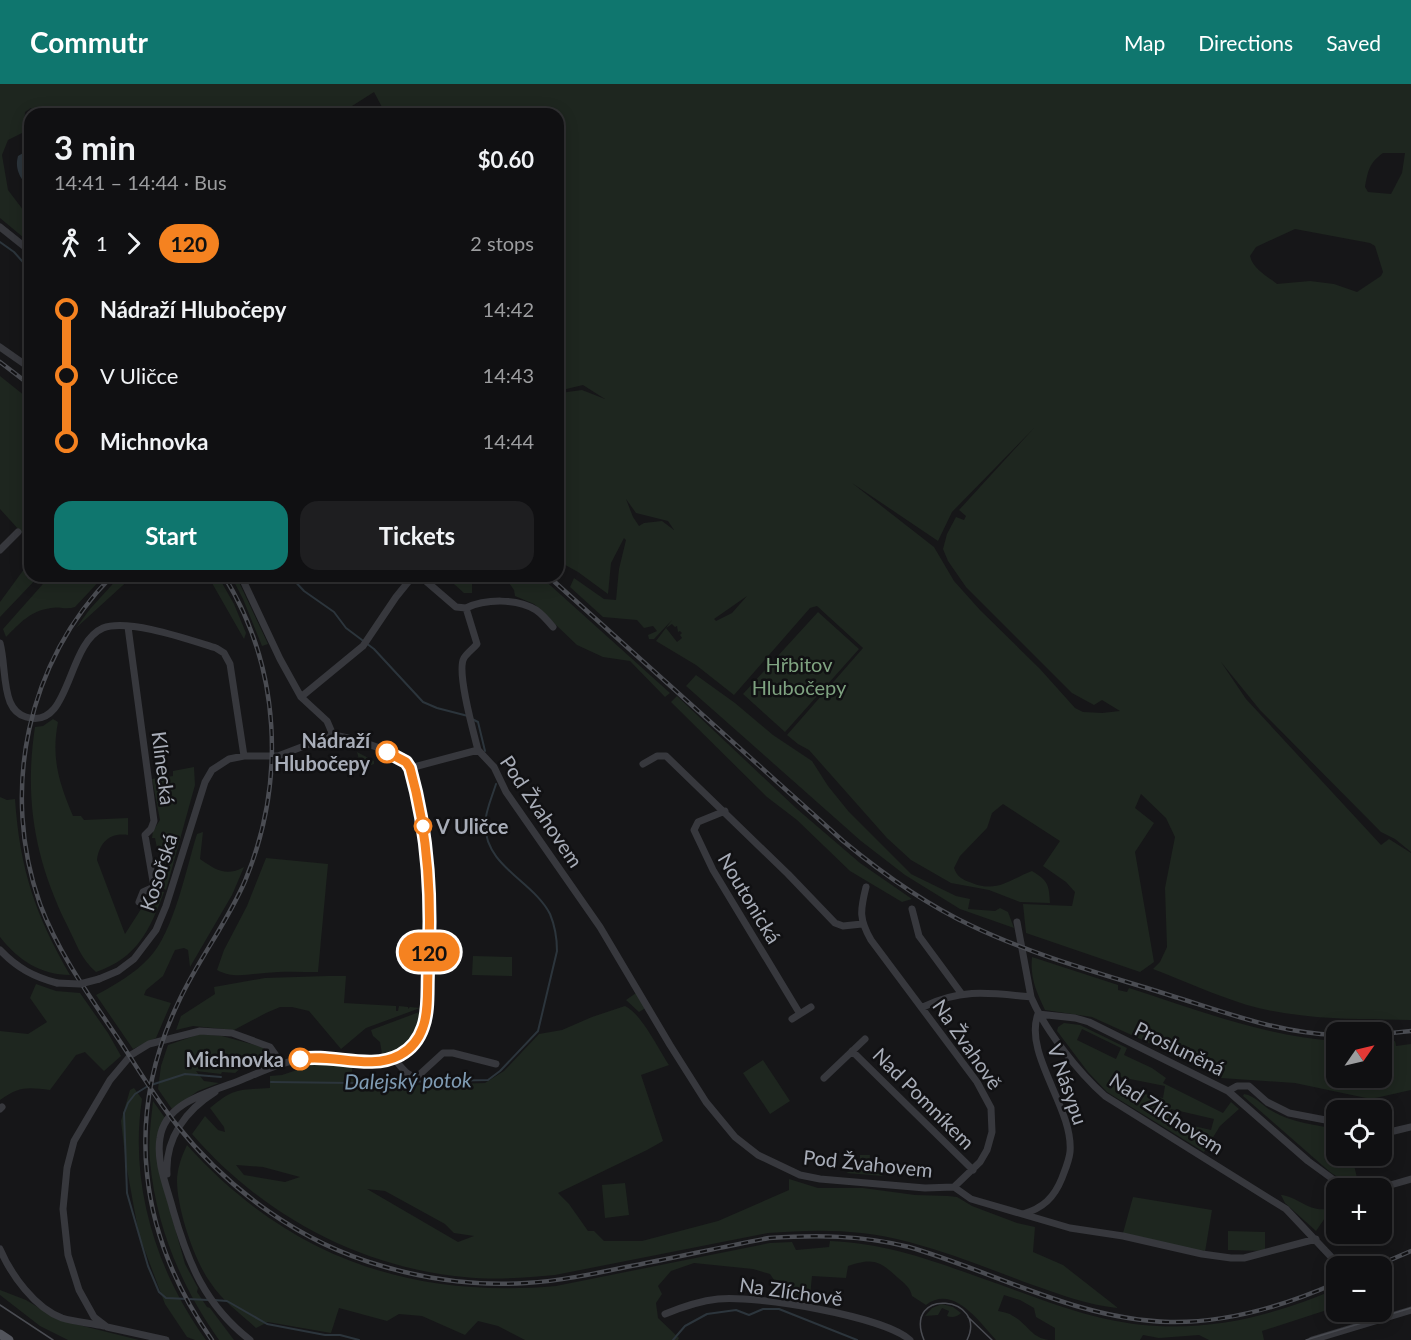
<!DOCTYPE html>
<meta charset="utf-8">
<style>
body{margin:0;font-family:Lato,sans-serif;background:#1e1e20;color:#f1f3f6;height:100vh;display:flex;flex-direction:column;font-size:22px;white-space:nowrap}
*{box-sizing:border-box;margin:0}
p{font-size:20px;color:#9c9d9f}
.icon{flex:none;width:33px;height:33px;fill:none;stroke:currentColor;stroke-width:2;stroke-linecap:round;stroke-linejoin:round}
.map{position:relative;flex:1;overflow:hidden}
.drawer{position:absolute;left:24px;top:24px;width:540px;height:474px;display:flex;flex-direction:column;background:#101012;border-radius:18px;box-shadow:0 3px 15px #0003,0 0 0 2px #303032}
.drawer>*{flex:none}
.badge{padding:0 12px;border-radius:20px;font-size:21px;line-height:39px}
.needle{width:39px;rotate:56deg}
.buttons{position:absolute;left:1326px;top:938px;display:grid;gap:12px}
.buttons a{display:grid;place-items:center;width:66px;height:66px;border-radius:12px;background:#101012;box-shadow:0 3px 15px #0003,0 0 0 2px #303032;font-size:30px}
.map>.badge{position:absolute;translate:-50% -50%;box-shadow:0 0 0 3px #fff}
.legs{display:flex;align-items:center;gap:9px;height:66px;padding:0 30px;font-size:20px}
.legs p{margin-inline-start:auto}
.headline{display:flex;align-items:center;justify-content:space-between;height:102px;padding:0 30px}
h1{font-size:33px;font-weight:700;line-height:45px}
.cta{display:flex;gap:12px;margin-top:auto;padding:12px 30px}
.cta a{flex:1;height:69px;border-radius:18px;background:#0f766e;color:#fff;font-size:24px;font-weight:700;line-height:69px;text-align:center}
.cta a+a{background:#1e1e20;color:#f1f3f6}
ul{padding:0 30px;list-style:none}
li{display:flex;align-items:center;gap:21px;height:66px;font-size:22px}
li i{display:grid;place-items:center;width:9px;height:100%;margin:0 8px;background:currentColor}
li i::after{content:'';width:15px;height:15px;margin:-8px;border:4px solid;border-radius:50%;background:#101012}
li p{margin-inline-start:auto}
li:first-child i{background:linear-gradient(#0000 50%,currentColor 0)}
li:last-child i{background:linear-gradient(currentColor 50%,#0000 0)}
header{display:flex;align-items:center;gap:36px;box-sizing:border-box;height:84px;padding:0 30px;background:#0f766e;color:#fff}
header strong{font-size:28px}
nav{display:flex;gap:33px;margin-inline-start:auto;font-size:21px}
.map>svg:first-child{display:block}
.green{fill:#1e261f;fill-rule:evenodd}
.water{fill:#2c353c}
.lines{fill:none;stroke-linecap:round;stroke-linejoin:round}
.stream{stroke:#2c353c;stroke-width:2}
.minor{stroke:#37383d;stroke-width:7}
.major{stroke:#53555c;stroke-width:9}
.tram{stroke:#4a4c52;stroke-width:1.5}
.rail-casing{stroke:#4a4c52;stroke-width:4.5}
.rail{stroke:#111113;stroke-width:2;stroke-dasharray:7;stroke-linecap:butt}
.minor-bridge{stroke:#37383d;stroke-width:7}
.line-1-casing{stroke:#fff;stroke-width:14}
.line-1{stroke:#f58220;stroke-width:9}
.stop-1-dot{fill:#fff;stroke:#f58220;stroke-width:3}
.labels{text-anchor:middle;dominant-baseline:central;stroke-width:5;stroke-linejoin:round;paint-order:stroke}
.park-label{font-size:20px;fill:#7fa381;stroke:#111113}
.stop-label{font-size:20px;font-weight:bold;fill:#a8adb8;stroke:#111113;text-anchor:end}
.street-label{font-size:20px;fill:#a8adb8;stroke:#111113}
.water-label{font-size:21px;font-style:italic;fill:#7f9bb3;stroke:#111113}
</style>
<header>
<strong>Commutr</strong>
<nav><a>Map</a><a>Directions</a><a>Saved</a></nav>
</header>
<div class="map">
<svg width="1411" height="1256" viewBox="0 0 1411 1256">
<rect width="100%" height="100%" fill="#161618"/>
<!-- green -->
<path class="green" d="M0,0H1411V768L1395,755L1381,748L1260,626L1221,578L1246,615L1381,761L1389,755L1411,769V936C1356,935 1300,936 1247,921C1215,911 1184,897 1153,885L1160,878L1167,863L1165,804L1175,753L1166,734L1141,710L1135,724L1154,739L1135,768L1154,878L1140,888L1026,849L1023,820L1072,822L1075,808L1066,798L1043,782L1060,757L1003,720L992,729L987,744L960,772L954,784C957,793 963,796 972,799C997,809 1009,796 1032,787C1048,797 1049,800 1050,819L1020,818L989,806L951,799L911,776L887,754L809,666L798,660L787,651L863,564L817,522L810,524L734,611L696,581L656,557L672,536L654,555H649L648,551L657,547L653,542L644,544L637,536L603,533L570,503L574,494L604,515L616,516L619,485L626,456L624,454L611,479L608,510L578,488L558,477V313L560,309L582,306L605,315L583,301L558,307V30H389L383,25L374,8L352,22L354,30H312L298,24L273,28L249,27L232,30H32L31,24L25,28L24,48L8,56L2,71L8,106L30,135V159L0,134ZM1383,69H1405L1402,89L1391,110L1368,108L1365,103C1368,87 1369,79 1383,69ZM1295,145L1370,159L1375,162L1383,188L1381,192L1357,208L1334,200L1310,197L1277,200C1267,192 1253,185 1250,172L1256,163ZM1034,344L959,426L966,432L964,436L956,433L947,450L943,465L948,477L966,503L1072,609L1094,621L1102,616L1120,627L1102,629L1083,628L1075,624L1040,585L980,526L954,497L934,463L852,399L938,457L952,428ZM626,415L636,429L668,437L674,446L662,437L644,439L639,442L633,433ZM747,512L732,529L716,537L714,535ZM672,540L675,543L677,542L678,548L680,547L682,549L680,551L682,554L677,558L666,544Z
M0,292L30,316V458L0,425Z
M30,477V492H39L0,533V518Z
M50,492H104L75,523C66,526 59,522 51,524C30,527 20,539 6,553L3,545Z
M120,492H133L76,544L90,525Z
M208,492H218L234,520L246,549L244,555Z
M231,492H236L268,560L262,562L243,515Z
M445,492H472V509H464Z
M504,492H540L670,609L665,613L630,577L603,573L577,561L534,520L515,512L514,506Z
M818,528L859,565L785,648L743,610Z
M696,591L735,619L773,651L812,677L828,702L849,728L911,790L956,812L970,815L968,825L995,827L1000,824L1008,828L1014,844L960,825L905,791L861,757L686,602Z
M677,612L797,725L860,779L912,815L902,818L850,787L797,736L767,713L671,618Z
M53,635L58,638C51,674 59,699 73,732H81L84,736L128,734V751C110,748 99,759 97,776L125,850L152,808H164C150,846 137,874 96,888C81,875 76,859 67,841C35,776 24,715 35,643L43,642Z
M357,668L374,677V680L364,684L361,683Z
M194,683L195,701L166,806L160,802L168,766L157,764L155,754H152L153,747L160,736L152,695L173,692V687Z
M0,713L7,716L15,715C20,786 35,830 70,891C41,891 18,876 0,853Z
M203,748L200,775C216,786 226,793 244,783L232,811L190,883L188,866L184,864L175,866L163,892L146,906L144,911L171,919L156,954L133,965L96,911C115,901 134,890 149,874C174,848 186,785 197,750Z
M266,774L328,780L318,888C301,888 282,887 265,889C247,890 234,895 217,886L224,866L247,822Z
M473,872L512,873V892L472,891Z
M1032,873L1118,901V906L1127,908L1129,904C1197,926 1264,952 1336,957V993H1382V958L1395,957L1396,962L1411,960V1006L1371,1015L1295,999L1221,994L1225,985L1177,959L1169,968L1092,933L1045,926C1036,907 1030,894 1032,873Z
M328,892H346L344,919L396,922V927H398L399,922L408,923V925L410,923L420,924L366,944L341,965L309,927L292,923H280L266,929L234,946L193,942L176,946L181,932L215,910L214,903L265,894Z
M36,900L56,907L80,909L108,949L121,972L104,987L85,968L76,971L50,1006C28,1003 19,1002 0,1016V947L28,950L47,938L30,914Z
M636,909L647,923L639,928L626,916Z
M625,922C641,929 659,966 669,981L641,991L663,1057L647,1066L558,1109L569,1120L588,1147H594L604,1157H642L718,1137L789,1106V1095L818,1104H863L915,1111L948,1112L957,1113L972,1122L1017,1139L1035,1143L1033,1168L1063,1181L1118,1224C1087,1221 1059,1210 1030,1200C990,1185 950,1169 909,1158C862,1145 816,1145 768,1149L555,1191C525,1194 494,1196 464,1193C358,1183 261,1130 192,1050L205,1032L218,1046L225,1048L224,1043L210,1024C235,1003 240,1006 270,1004V992L282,991L318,979L364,983H383L394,980L382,984L352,983V994H358V997H363V994L407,993L416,995V998H348L349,1001L360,1003L485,999L504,987L539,950L562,946L592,933ZM236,1081L263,1083L300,1093L285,1098L244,1091ZM367,1105L385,1107L445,1140L454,1149L474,1152L458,1158Z
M422,927C422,944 401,977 382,970L380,958L373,952L371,946Z
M1064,939L1080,941L1127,964L1124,971L1152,984L1166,994L1163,999L1223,1029L1231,1018L1239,1025L1220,1042L1204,1068L1107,1008L1088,988L1057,947L1058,943ZM1082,945L1121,964L1116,975L1077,956ZM1120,993L1165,1002L1163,1014L1118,1004ZM1171,1025L1214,1035L1211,1046L1168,1036Z
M200,950L222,952L262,963L267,967L265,968L266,972L262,976L251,980L250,977L240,981L241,984L235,989L222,988L221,990L196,987L204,997L219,999L198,1007L172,1025L158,1005L161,982L168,961Z
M763,976L790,1017L770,1030L743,989Z
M134,1004L142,1015C129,1100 156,1187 206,1256H195L187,1253L165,1220L139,1151L126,1080L121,1037L130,1006Z
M1244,1010C1256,1012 1261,1021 1272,1027C1290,1038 1316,1041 1336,1045V1071H1364V1078L1354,1081L1358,1098L1364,1096V1098L1360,1100L1345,1098L1330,1088L1243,1012Z
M153,1017L165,1034L158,1083L185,1180L198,1204L197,1208L207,1223L210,1224L234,1256H219C181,1202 156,1143 150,1077C148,1058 151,1037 153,1017Z
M187,1061C287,1172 408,1215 556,1202L770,1159L792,1158L796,1166L829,1163L830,1157C885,1159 934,1177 984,1195C1024,1209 1064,1226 1106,1235C1187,1253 1261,1237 1336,1205V1223L1262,1247L1264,1256H1209L1199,1251L1159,1254L1143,1251L1140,1256H1055V1244L1036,1233L1034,1224L1020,1216L1004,1211L998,1227C1003,1228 1009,1229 1013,1232C1027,1239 1031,1254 1049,1256H996C979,1238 954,1200 926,1221L912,1212C910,1203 904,1199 897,1193C879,1176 872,1174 848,1182L846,1194L812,1192L810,1213L782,1208L770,1190L753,1185L694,1179L671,1187L658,1202L662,1210L656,1219L658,1234L679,1254L678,1256H525L498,1242L478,1237L465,1251L422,1232L399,1230L387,1237L339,1224L331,1249L268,1238L256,1244C240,1229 222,1217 210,1198C194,1176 177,1124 177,1097C177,1085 182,1071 187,1061Z
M860,1071H870L869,1084L883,1092L846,1089L860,1083Z
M625,1099L629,1131L605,1134L602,1101Z
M1281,1111C1297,1112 1308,1128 1327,1125L1329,1128L1316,1147L1285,1119Z
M1133,1113L1212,1126L1205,1168L1123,1149Z
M1228,1147L1265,1148V1167L1228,1166Z
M0,1206L26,1216L59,1236L139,1256H68L40,1242L0,1211Z
M942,1220L953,1223L961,1229C957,1233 952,1234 947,1232L949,1227L942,1224L938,1231L925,1232L932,1224Z"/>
<!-- water -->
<path class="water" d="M30,65V107C22,95 14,87 18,72Z"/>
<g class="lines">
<!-- stream -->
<path class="stream" d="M0,158L14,168L30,186
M290,492L304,507L334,528L346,544L374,565L423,618L437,624L468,632
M472,635L478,638L485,667
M271,998L352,999L488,996L500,987L538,947L557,867C557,854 555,842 550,830C533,797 486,783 485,741C485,728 492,713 496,700
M209,1216L166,1214L159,1208L148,1182L127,1109L124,1029L128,1019L135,1010L148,1002L185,990L221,993
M214,1216L227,1217L267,1240L325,1251H340L359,1256
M673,1256L685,1242L707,1230L736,1226L749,1231L763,1225H779L857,1256"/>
<!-- minor -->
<path class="minor" d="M266,30L295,27L299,30
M0,143L30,167
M0,263L30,284
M0,466L18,448
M241,492L280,575L301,613L327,637L333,651
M420,492L456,523L466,524
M466,524L477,560C473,565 467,569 464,574C456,587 474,650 478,666
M466,524C485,515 517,514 536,526C542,530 548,537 553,543
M128,543L154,737L151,745L145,751L154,803L143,808L139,818
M0,559C5,578 3,600 10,618C13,625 19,631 26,633C71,647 66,560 103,544C128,534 190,556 216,564L224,569L230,580L244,672
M301,613L363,562L396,513L413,492
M478,666L494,683L506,708L600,843L670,961L706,1018L735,1053L758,1071L800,1091L820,1095L925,1104L954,1103L971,1115L1070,1144L1123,1152L1202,1170L1231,1174H1244L1316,1155
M643,680L657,672H666L788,790L835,839L843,842L862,840
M410,684L478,666
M725,727L698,738L694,746L713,786L800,930
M866,803C860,827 859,835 871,856L977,998L991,1024L992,1048L987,1066L980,1078L954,1103
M912,825L919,852L961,909
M1017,838L1031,913
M0,866C17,884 34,893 57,899
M99,895L118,887L134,875L156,846L166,822L205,698L212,686L229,675L244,672H278L333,651
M923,923C962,904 990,909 1031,913C1045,946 1078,988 1105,1012L1286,1125L1336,1178
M1038,930L1075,934L1089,938L1228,1007L1308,1077L1334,1096L1350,1104
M792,935L811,923
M852,967L973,1086
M393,973C400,981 408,996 419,991L443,969H453L496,980
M824,994L865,955
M1228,1007L1237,1002H1249L1267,1018L1289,1029L1336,1038
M0,1025L2,1023
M1382,1045L1394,1047L1411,1043
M167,1090C165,1054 186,1026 215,1008
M1380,1104L1411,1095
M1023,1130C1043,1124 1054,1114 1062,1094C1065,1086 1069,1077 1070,1068C1074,1025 1023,970 1038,930
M0,1165C11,1191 35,1224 62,1234C75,1238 91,1239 104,1242
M1363,1227L1368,1239
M665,1230C682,1223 699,1217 718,1215C756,1211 883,1232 910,1256
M166,1256L107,1243L94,1233L79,1206L68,1171L63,1125L67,1084L74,1057L110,996L131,971L149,960L200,947L232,949L270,963L282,980
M250,1256C205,1221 188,1179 173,1126C167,1103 156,1078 160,1054C165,1017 212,1008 241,996C263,987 286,976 310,974C336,972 366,983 391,974C410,968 421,954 425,935C431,861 433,789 417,717C415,706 414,690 408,681C400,668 349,653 333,651
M1312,1256L1411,1226"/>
<!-- major -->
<path class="major" d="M0,1250L9,1256"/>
<!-- tram -->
<path class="tram" d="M0,1221L53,1256
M968,1233L992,1256
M924,1256C902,1202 989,1212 967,1256
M1306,1256L1411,1224"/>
<!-- rail casing -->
<g class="rail-casing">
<path id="rail" d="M0,278L30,301
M112,492C27,577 0,707 40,820C59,871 93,917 123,962C140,988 157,1016 176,1040C228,1106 301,1159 382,1182C429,1196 477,1202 526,1199C560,1197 593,1190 626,1183C674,1174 721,1163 769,1154C816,1151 862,1151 909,1163C995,1188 1078,1236 1170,1238C1228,1239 1284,1222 1336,1199
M548,492L843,757C883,790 925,820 972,842C1035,872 1103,890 1169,911C1224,928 1278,949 1336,951
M1382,950L1411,947
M1376,1182L1411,1167
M212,1256C139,1152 123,1033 179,917C198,876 227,839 245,797C286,698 281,584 224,492"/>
</g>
<!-- rail -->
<use href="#rail" class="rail"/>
<!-- minor-bridge -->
<path class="minor-bridge" d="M57,899L80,900L99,895"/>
</g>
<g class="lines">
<!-- line-1 casing -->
<g class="line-1-casing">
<path id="line-1" d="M300,975C332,969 370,987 400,971C411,965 419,955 423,943C429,927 427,906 428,888C432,819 429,752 410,684L406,678L387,668"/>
</g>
<!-- line-1 -->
<use href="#line-1" class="line-1"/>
</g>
<!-- markers -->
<g class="stop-1-dot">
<circle cx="387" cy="668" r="10"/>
<circle cx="423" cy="742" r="8"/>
<circle cx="300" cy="975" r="10"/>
</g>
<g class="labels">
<!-- park labels -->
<g class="park-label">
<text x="799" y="580">Hřbitov<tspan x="799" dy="23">Hlubočepy</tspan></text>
</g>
<!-- stop labels -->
<g class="stop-label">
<text x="370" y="656">Nádraží<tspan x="370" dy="23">Hlubočepy</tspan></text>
<text x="436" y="742" text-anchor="start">V Uličce</text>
<text x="284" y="975">Michnovka</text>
</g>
<!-- street labels -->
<g class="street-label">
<text transform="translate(164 684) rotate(83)">Klínecká</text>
<text transform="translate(542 727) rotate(56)">Pod Žvahovem</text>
<text transform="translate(158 788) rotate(-72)">Kosořská</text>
<text transform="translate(750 814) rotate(59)">Noutonická</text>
<text transform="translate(968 960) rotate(55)">Na Žvahově</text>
<text transform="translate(1180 964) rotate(26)">Prosluněná</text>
<text transform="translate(1068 1000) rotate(71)">V Násypu</text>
<text transform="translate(924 1014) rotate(45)">Nad Pomníkem</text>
<text transform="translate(1167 1029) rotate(33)">Nad Zlíchovem</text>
<text transform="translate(868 1079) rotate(6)">Pod Žvahovem</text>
<text transform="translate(791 1207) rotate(8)">Na Zlíchově</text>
</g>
<!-- water labels -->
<g class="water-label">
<text transform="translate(408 996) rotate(-1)">Dalejský potok</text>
</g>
</g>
</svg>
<div class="buttons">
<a><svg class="needle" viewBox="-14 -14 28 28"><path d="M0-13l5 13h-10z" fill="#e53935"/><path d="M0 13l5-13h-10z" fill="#9c9d9f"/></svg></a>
<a><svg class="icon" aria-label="locate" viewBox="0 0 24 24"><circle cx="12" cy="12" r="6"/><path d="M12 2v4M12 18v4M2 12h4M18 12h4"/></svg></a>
<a>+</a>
<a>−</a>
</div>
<b class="badge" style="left:429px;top:868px;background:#f58220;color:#111">120</b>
<section class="drawer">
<div class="headline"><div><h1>3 min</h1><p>14:41 – 14:44 · Bus</p></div><b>$0.60</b></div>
<div class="legs"><svg class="icon" aria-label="walk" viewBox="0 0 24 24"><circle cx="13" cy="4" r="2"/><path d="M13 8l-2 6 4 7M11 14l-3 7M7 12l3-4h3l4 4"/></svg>1<svg class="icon" aria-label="forward" viewBox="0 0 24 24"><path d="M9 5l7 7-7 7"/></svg><b class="badge" style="background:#f58220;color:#111">120</b><p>2 stops</p></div>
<ul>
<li><i style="color:#f58220"></i><b>Nádraží Hlubočepy</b><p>14:42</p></li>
<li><i style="color:#f58220"></i><span>V Uličce</span><p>14:43</p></li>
<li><i style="color:#f58220"></i><b>Michnovka</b><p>14:44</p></li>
</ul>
<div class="cta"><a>Start</a><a>Tickets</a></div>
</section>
</div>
